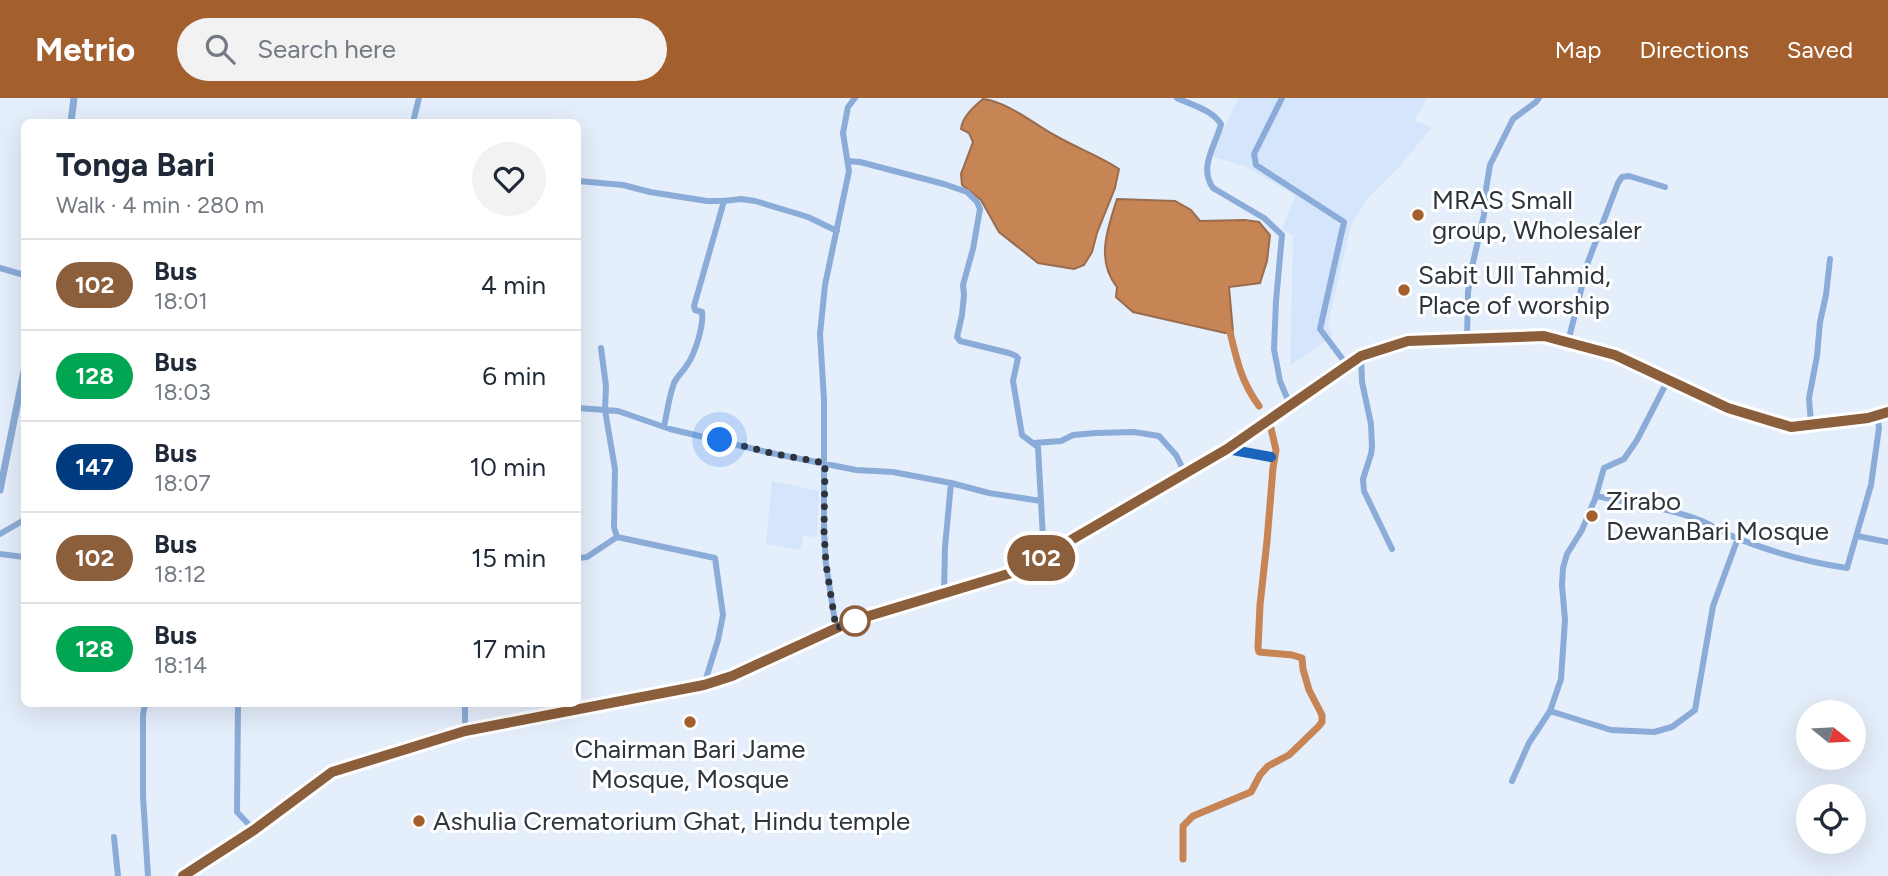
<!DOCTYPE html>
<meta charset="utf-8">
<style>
body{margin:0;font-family:Figtree,sans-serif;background:#f2f2f3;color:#1f2937;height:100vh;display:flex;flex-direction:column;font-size:26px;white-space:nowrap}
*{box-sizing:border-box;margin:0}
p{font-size:23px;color:#747a83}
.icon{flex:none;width:38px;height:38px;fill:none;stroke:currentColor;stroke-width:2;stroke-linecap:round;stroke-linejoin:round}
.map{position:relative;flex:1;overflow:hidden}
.side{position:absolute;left:21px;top:21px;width:560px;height:588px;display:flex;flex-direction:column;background:#fff;border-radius:10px;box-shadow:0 7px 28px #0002}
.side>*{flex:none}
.badge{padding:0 14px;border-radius:23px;font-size:24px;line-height:46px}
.needle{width:46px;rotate:108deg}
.buttons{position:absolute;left:1796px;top:602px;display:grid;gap:14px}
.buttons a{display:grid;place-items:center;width:70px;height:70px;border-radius:50%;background:#fff;box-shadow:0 7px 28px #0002;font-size:35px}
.you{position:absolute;width:35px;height:35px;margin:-18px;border:5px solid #fff;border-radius:50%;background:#1a73e8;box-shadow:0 0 0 10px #1a73e833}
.map>.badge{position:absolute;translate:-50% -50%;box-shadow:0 0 0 4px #fff}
.round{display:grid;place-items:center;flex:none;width:74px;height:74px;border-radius:37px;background:#f2f2f3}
.headline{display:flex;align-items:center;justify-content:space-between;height:119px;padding:0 35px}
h1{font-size:33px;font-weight:700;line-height:52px}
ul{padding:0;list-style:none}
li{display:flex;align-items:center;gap:21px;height:91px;padding:0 35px;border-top:2px solid #e0e1e3}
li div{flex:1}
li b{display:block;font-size:26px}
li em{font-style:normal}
li .badge{min-width:77px;font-weight:700;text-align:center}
header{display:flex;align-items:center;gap:42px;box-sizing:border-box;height:98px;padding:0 35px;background:#a3602e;color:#fff}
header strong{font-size:33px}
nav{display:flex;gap:38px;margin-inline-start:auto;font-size:24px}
.search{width:490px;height:63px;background:#f2f2f3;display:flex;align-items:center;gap:18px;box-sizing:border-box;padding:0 24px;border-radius:38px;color:#747a83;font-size:26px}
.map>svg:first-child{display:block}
.built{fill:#d5e6fc}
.water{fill:#c78455;stroke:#996c4e;stroke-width:2}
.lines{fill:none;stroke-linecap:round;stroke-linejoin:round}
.canal{stroke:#c78455;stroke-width:7}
.minor{stroke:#8bacd8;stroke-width:6}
.tertiary{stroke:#8bacd8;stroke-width:7}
.trunk{stroke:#1a64bb;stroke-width:10}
.line-casing{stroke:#fff;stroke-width:16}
.line{stroke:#8b5e3c;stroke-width:10}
.walk{stroke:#2e343d;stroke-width:7;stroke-dasharray:0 12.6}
.poi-dot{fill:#a3602e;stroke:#fff;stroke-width:2.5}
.stop-dot{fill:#fff;stroke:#8b5e3c;stroke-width:3.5}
.labels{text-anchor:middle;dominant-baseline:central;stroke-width:6;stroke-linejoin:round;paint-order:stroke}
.poi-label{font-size:26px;fill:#2e343d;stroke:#fff;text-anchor:start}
</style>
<header>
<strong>Metrio</strong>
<div class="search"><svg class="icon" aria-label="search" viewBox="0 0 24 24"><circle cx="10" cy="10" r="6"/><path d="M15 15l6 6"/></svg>Search here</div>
<nav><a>Map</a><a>Directions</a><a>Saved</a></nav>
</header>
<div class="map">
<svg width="1888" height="778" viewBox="0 0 1888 778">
<rect width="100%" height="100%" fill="#e5eefb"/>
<!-- built -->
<path class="built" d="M1238,0H1427L1414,23L1432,29L1401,67L1368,100L1351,127L1328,226L1333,238L1290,268L1293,138L1282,131L1295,97L1244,68L1211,58Z
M772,383L819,393L817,439L803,438L801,452L766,446Z"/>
<!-- water -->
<path class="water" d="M983,1C1008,4 1034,26 1056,38C1077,50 1099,58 1119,71L1115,90L1097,135L1092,154L1084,167L1074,171L1038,165L999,134L981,102L962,87L961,76L973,44L969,35L961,31C962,19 973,9 983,1Z
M1117,101L1175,103L1191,112L1200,123L1245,122L1259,124L1270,137L1267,163L1260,185L1229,189L1233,234L1225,235L1133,214L1116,199L1117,189C1095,162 1108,130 1117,101Z"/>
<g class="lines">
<!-- canal -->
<path class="canal" d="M1230,234C1237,263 1241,283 1259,308
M1183,761V728L1193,718L1251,694L1260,677L1268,668L1289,657L1318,629L1322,624V617L1309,592L1303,571L1302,560L1292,557L1259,554L1258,550L1260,507L1267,443L1273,370L1276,352L1270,326"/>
<!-- minor -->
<path class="minor" d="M1177,0C1192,7 1212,12 1221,26C1216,47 1198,69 1213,90L1264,120L1282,137L1276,203L1274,251L1280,283L1290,307
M1282,0L1254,56L1256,67L1344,124L1320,231L1347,267
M413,24L419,0
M848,63L860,64L944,86L967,94L977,104L980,111L973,151L963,187L964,197L962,217L957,239L960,243L1009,255L1016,258L1018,260L1013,283L1022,337L1038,349L1044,458
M578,83L623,87L650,94L707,103H724L741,101L755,103L808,119L837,133
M0,170L24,177
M1467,241L1468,194L1472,169L1484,117L1486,91L1490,67L1513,21L1536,4L1539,0
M1568,244L1588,164L1618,85L1622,79L1629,78L1665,89
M601,250L606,288L605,312L615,371L614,429L617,439
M1361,258L1362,284L1371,326L1372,349L1371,356L1363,381L1364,393L1392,451
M578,310L618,313L670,331L771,355L856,372L893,374L951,385L989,395L1041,403
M1811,326L1809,300L1817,258L1820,224L1826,197L1830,161
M664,329C667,314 669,299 674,285C677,278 683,274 687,267C695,256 704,227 702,214L695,212L694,208L724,103
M1034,345L1061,343L1073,337L1096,335L1134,334L1159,338L1176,357L1185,375
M1596,398C1631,405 1669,410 1702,423C1711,427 1718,432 1727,436C1764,452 1807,464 1847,470L1871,387L1879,330L1877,317
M0,436L24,422
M1857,438L1888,444
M0,456L24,459
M578,460L587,459L617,439L715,460L723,517L718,542L704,587
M944,495L945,449L951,385
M836,530L826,466L824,433V302L820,236L825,187L849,73L843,35L848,9L855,0
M145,606L143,617V698L148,778
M238,606L237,714L254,732
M1550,613L1611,632L1654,634L1672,629L1695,612L1713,508L1738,440
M465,633V606
M1512,683L1529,645L1550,613L1561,581L1565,522L1562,487L1563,470L1567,456L1582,432L1595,401L1604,370L1624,361L1637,342L1668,282
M114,739L118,778"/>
<!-- tertiary -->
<path class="tertiary" d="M71,24L74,0
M0,392L24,273"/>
<!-- trunk -->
<path class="trunk" d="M1227,351L1271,359
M182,778L254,732L332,674L465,633L704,587L732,578L852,523L1018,473L1227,351L1361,258L1408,243L1544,238L1615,257L1728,310L1791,329L1868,320L1888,314"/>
</g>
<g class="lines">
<!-- line casing -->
<g class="line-casing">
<path id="line" d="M183,778L254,732L332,674L465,633L704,587L732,578L852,523L1018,473L1227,351L1361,258L1408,243L1544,238L1615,257L1728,310L1791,329L1868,320L1888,314"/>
</g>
<!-- line -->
<use href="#line" class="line"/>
<!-- walk -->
<path class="walk" d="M720,342L771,355L825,365L824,433L826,466L836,530L855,523"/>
</g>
<!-- markers -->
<g class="poi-dot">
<circle cx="1418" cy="117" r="7"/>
<circle cx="1404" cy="192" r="7"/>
<circle cx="1592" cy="418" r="7"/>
<circle cx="690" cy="624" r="7"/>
<circle cx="419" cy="723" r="7"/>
</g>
<circle class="stop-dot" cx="855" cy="523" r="14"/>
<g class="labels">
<!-- poi labels -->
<g class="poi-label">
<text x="1432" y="102">MRAS Small<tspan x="1432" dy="30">group, Wholesaler</tspan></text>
<text x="1418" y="177">Sabit Ull Tahmid,<tspan x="1418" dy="30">Place of worship</tspan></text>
<text x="1606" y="403">Zirabo<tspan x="1606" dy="30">DewanBari Mosque</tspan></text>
<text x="690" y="651" text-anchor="middle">Chairman Bari Jame<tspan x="690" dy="30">Mosque, Mosque</tspan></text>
<text x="433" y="723">Ashulia Crematorium Ghat, Hindu temple</text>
</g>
</g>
</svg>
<div class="buttons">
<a><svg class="needle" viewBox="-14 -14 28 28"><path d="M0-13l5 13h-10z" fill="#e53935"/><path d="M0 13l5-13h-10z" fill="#747a83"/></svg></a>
<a><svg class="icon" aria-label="locate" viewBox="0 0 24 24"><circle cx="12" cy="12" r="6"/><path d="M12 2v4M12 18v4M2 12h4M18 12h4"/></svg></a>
</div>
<div class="you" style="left:720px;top:342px"></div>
<b class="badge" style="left:1041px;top:460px;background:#8b5e3c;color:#fff">102</b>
<section class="side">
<div class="headline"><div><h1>Tonga Bari</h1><p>Walk · 4 min · 280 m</p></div><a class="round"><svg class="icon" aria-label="heart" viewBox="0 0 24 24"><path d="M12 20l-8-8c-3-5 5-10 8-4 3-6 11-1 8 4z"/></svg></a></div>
<ul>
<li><span class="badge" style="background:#8b5e3c;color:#fff">102</span><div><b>Bus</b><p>18:01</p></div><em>4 min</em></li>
<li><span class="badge" style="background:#00a651;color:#fff">128</span><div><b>Bus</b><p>18:03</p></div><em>6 min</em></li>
<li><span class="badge" style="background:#003b80;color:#fff">147</span><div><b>Bus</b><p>18:07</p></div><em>10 min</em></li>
<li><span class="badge" style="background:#8b5e3c;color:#fff">102</span><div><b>Bus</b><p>18:12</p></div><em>15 min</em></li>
<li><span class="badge" style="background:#00a651;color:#fff">128</span><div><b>Bus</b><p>18:14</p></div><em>17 min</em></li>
</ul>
</section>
</div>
